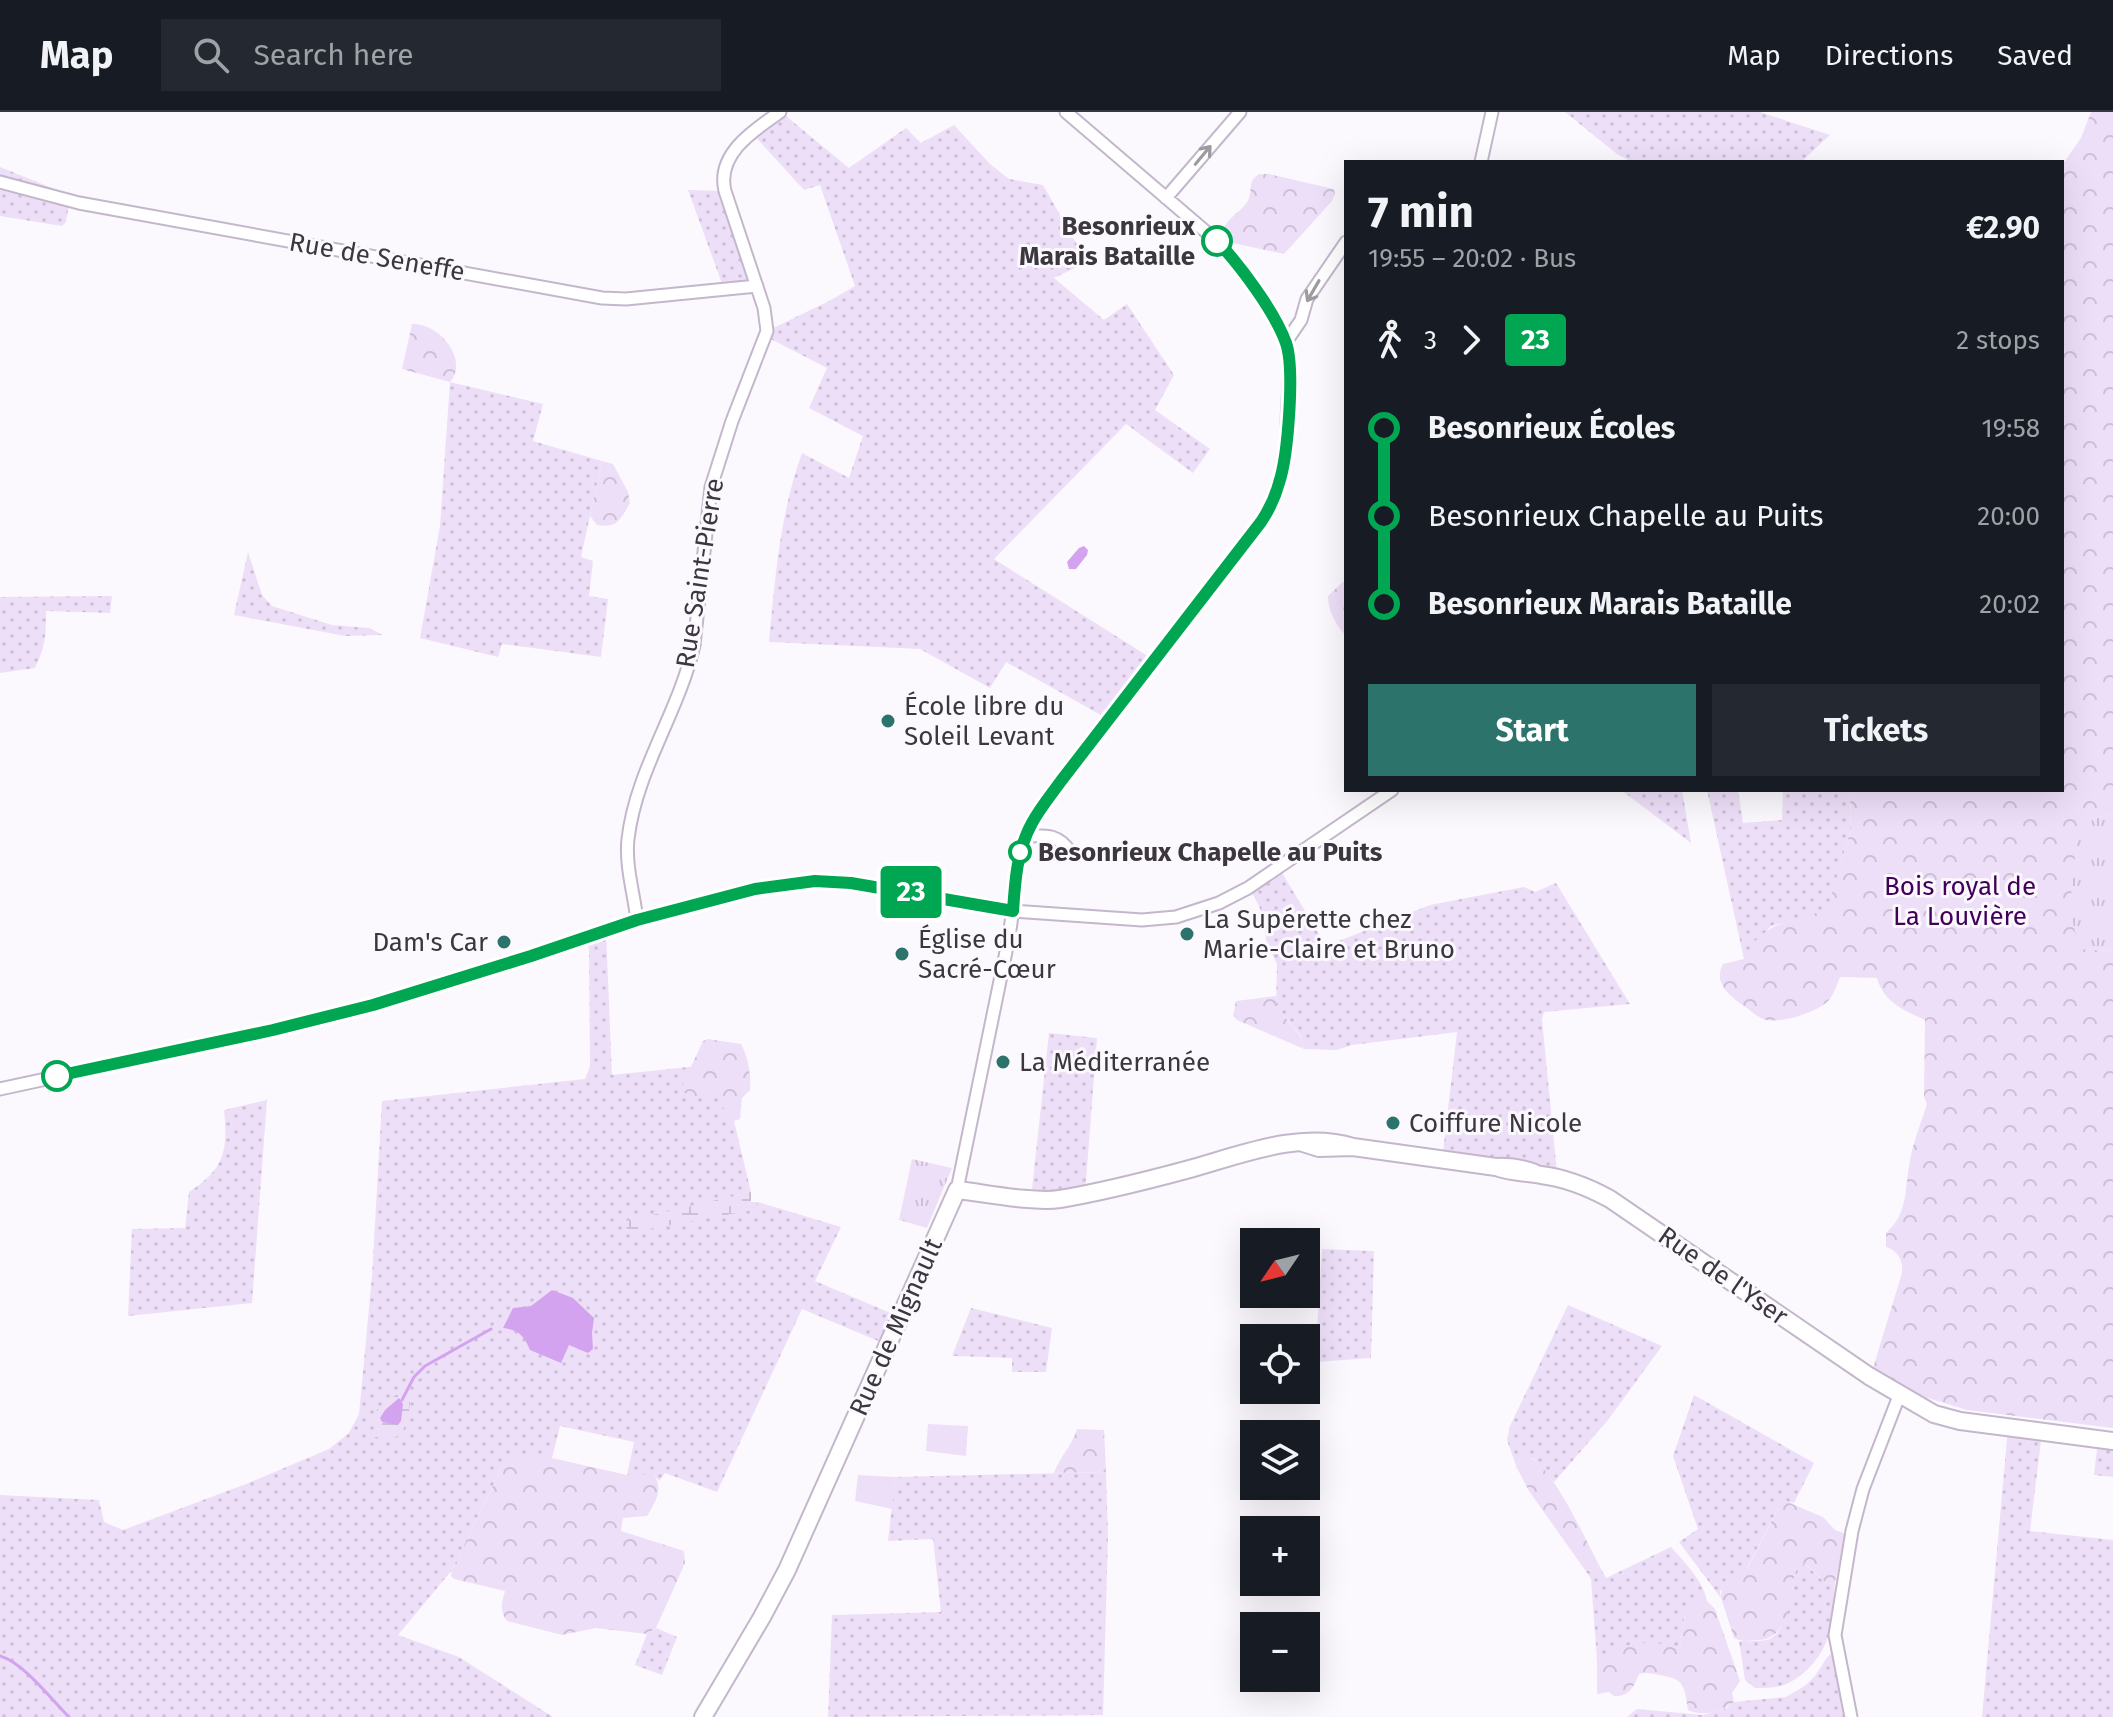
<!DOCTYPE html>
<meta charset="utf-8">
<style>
body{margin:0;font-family:"Fira Sans",sans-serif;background:#242831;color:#f1f3f6;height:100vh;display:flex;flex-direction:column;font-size:30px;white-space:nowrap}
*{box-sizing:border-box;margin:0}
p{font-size:26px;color:#9ea1a6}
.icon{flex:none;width:44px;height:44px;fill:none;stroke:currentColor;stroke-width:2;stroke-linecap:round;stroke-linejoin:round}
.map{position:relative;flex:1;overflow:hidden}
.side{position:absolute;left:1344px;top:48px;width:720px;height:632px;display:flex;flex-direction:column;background:#171b24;border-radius:0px;box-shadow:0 8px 32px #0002}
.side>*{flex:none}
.badge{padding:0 16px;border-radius:6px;font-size:28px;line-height:52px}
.needle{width:52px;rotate:235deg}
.fabs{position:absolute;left:1240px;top:1116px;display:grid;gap:16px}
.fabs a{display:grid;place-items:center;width:80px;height:80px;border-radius:0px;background:#171b24;box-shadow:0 8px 32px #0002;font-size:40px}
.map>.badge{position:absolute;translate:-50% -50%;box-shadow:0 0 0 4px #fff}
.legs{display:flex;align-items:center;gap:12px;height:88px;padding:0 24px;font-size:26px}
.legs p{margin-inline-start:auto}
.summary{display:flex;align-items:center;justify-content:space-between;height:136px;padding:0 24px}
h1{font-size:44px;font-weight:700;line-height:60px}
.primary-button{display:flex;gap:16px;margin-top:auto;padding:16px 24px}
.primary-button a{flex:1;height:92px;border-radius:0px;background:#2c736b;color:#fff;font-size:32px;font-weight:700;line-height:92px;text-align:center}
.primary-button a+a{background:#242831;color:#f1f3f6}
ul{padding:0 24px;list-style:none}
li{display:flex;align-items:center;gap:28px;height:88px;font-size:30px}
li i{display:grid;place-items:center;width:12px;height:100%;margin:0 10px;background:currentColor}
li i::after{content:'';width:20px;height:20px;margin:-10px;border:6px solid;border-radius:50%;background:#171b24}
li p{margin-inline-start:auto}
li:first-child i{background:linear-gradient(#0000 50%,currentColor 0)}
li:last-child i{background:linear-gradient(currentColor 50%,#0000 0)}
header{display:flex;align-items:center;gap:48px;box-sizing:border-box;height:112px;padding:0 40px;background:#171b24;border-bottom:2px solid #363941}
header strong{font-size:38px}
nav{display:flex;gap:44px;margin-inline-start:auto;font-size:28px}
.search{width:560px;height:72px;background:#242831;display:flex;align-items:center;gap:20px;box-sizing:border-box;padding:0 28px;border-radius:0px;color:#9ea1a6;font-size:30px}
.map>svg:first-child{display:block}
.grass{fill:url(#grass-dots)}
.forest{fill:url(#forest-crowns)}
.wetland{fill:url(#wetland-marsh)}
.park{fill:url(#park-tufts)}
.garden{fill:#eedff8}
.water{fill:#d3a3ef}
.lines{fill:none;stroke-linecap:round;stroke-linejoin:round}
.stream{stroke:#d3a3ef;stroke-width:3}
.street-casing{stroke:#c4b7cc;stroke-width:15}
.secondary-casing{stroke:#c4b7cc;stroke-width:20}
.street{stroke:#fff;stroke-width:11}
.secondary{stroke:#fff;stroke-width:16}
.oneway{stroke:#9e9b9f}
.line-1-casing{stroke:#fff;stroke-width:18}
.line-1{stroke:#00a651;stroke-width:12}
.stop-1-dot{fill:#fff;stroke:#00a651;stroke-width:4}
.poi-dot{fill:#2c736b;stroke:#fbf9fd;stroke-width:3}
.labels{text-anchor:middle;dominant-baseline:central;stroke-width:6;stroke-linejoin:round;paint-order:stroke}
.stop-label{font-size:26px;font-weight:bold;fill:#3c373f;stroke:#fbf9fd;text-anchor:end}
.street-label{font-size:26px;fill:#3c373f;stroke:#fbf9fd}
.poi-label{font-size:26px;fill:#3c373f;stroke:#fbf9fd;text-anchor:start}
.park-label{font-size:26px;fill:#42005c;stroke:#fbf9fd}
</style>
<header>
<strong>Map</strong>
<div class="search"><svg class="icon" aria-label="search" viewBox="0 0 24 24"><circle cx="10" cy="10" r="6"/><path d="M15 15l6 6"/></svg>Search here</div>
<nav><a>Map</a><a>Directions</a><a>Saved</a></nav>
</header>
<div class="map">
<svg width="2113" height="1605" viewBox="0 0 2113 1605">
<defs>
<pattern id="grass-dots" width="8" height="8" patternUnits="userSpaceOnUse" patternTransform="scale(2)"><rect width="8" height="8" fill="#eedff8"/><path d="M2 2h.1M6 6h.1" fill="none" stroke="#cdc0d6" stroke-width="1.8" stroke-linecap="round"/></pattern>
<pattern id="forest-crowns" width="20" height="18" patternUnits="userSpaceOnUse" patternTransform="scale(2)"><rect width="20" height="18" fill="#eedff8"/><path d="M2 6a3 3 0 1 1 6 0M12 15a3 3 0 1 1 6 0" fill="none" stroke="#cdc0d6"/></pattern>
<pattern id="wetland-marsh" width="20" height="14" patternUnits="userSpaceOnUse" patternTransform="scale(2)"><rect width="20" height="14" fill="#eedff8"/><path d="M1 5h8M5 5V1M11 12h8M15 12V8" fill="none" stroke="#cdc0d6"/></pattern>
<pattern id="park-tufts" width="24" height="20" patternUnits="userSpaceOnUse" patternTransform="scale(2)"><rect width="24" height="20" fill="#eedff8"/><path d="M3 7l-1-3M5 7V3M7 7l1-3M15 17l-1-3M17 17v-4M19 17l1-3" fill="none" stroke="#cdc0d6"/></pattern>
</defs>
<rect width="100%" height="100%" fill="#fbf9fd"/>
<!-- grass -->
<path class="grass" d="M781,0L849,56L906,16L921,31L954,13L990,52L1009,67L1043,73L1087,150L1054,166L1104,208L1127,192L1174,263L1155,298L1210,337L1193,361L1126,312L994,447L1154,548L1108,607L1006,550L990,576L920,537L769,530C775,466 780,402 802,341L849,366L863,324L809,296L827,256L765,224L767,219L829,189L855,174L820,73L804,78L752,21Z
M1565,0H1760L1830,23L1801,50H1632L1617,42Z
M0,55L67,82L68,84L0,63Z
M0,75L69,93L66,110L62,114L0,104Z
M688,78L725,79L757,174L724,177Z
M450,270L543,292L533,329L602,349L581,445L593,449L589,484L608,487L601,545L502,532L498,545L420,526L440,414Z
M248,440L262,483L272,494L332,513L369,516L383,523L345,524L234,503Z
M112,484L110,501L46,499C46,522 46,534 35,556L0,561V485Z
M1621,678H1682L1691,731Z
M1707,678H1738L1743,711L1782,708L1783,678H1850L1851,717L1827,799L1771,814L1744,847Z
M1281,759L1326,834L1430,793L1524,775L1535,780L1556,771L1630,892L1544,900L1542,907L1557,1061L1443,1040L1457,920L1352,933L1337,938L1304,937L1301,924L1276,894L1277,852L1266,829L1265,814L1259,794L1251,779Z
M606,819L612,963L727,951L734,1009L751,1080V1090H758L841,1115L815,1169L895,1203L883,1231L802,1197L717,1380L665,1361L659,1369L654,1363H627L634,1330L560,1314L552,1346H513L505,1349L452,1458L398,1523L459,1545L553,1605H0V1383L99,1388L104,1410L123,1418L246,1372L329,1337L349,1321L359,1302L372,1164L382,989L585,967L590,955L589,837L584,826Z
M1049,921L1097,926L1085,1082L1031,1086Z
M267,988L252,1191L128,1204L132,1117L185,1116L189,1080C225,1057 228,1038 224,998Z
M1322,1137L1374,1139L1371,1246L1315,1250Z
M1568,1193L1662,1234L1608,1308L1554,1370L1533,1346L1519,1349L1517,1356L1507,1328L1510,1314Z
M971,1196L1052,1216L1046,1260H1012V1246L952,1244Z
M1694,1283L1814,1351L1794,1391L1785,1389L1780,1393L1747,1456L1720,1479L1721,1486L1679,1430L1698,1417L1673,1344Z
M2008,1316L2042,1320L2030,1419L2113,1428V1605H1982Z
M2098,1328L2113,1330V1365L2094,1363Z
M1106,1360L1108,1424L1103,1603L828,1605L832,1503L941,1500L933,1427L888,1429L895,1365Z
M1671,1435C1684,1450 1703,1468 1707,1489H1696L1684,1506L1680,1535C1655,1534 1616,1530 1597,1548L1591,1467L1585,1458L1591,1459L1597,1457L1599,1453L1606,1466Z
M1801,1451C1813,1456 1818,1467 1829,1472L1835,1470C1833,1487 1833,1505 1829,1521C1824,1543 1803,1568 1780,1574C1772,1576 1763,1576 1755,1576L1745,1568L1739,1529C1748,1529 1761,1530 1770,1527C1788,1519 1792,1474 1796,1457Z
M656,1516L677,1525L662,1563L635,1553L647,1522Z
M1834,1540L1845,1605H1627L1637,1597L1703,1603L1727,1596L1734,1590L1786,1585L1806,1573L1815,1564L1828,1544Z"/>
<!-- forest -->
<path class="forest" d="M2091,0H2113V701L2084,711L2083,837L2113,839V1316L1967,1298L1921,1284L1900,1274L1873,1256L1902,1161C1903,1149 1899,1139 1886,1135V1121C1909,1101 1904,1077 1910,1049C1913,1030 1921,1011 1927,992L1924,985L1925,908C1904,898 1884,891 1877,866L1840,865C1837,873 1834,882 1829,888C1819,900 1778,913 1763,907C1758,905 1752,900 1747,896C1732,886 1712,872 1723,852L1744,847C1759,811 1793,808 1827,798L1851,717L1850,678H2062V53L2081,26Z
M1259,62H1269L1334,77L1335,82L1332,89L1284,142L1228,130C1213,109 1244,102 1249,86C1253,74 1247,71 1259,62Z
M412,212C438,210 470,248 450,270L402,257Z
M602,349L613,352L628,380L630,391C621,406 618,417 597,413L590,404Z
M1346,467V524C1336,513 1328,499 1328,484Z
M1276,884L1277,895L1301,925L1304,937L1237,908L1233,904L1236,889Z
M708,927L741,932C749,947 751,962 750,978L742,986L740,1007L734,1009L725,1001L720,986L689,985L683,979V972L703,929Z
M1077,1317L1104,1318L1106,1360L1054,1361C1060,1344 1071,1336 1077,1317Z
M1527,1344C1552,1352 1586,1429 1599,1453L1595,1459L1585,1458L1529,1379L1517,1356L1519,1349Z
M512,1346H552L627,1363H654C664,1377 655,1391 647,1404L623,1406L621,1419L684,1439L685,1451L656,1516L647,1522L596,1516L562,1523L507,1509C499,1498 502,1490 505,1479L454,1467L451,1464L452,1458L505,1349Z
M1785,1389L1823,1405L1835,1418L1846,1422L1835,1470L1829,1472C1818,1467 1813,1455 1801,1451L1796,1457C1790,1482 1791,1526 1759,1528C1750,1529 1742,1530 1734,1526L1721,1486L1722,1472L1730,1464L1748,1455L1780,1393Z
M1696,1489H1707L1715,1497L1740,1569L1732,1581L1734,1590C1722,1600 1701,1605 1688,1598C1684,1573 1685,1567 1659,1563C1651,1561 1646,1560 1639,1562C1634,1575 1629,1585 1614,1584L1609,1580L1597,1582V1548C1610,1535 1635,1530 1654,1531C1662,1531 1671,1534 1680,1535C1683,1518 1681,1502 1696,1489Z"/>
<!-- wetland -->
<path class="wetland" d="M751,1080V1090H758L756,1096L753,1098L632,1120L624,1114L626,1109L631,1108Z
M404,1277L411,1280C409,1304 407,1335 375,1326L373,1321L377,1297Z"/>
<!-- park -->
<path class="park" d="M2113,701V839L2083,837C2062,806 2075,751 2079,716L2084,711Z
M912,1047L952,1056L927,1116L899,1108Z"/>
<!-- garden -->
<path class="garden" d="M928,1312L968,1314L966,1344L926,1339Z
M858,1363L895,1365L892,1397L855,1389Z"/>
<!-- water -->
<path class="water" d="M1084,434L1088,438L1087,443L1076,457H1069L1067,450L1079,436Z
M552,1178L573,1186L594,1206L592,1221L593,1237L588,1241L569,1233L561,1251L530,1238C524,1224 519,1218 503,1216L513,1196L531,1194Z
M399,1286L403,1292L401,1309L398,1313L382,1310L380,1306L385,1298Z"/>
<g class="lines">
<!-- stream -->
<path class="stream" d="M402,1288L414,1265L425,1254L491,1217
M0,1544C24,1551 51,1587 69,1605"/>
<!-- street casing -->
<g class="street-casing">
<path id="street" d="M1481,50L1492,0
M0,70L79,91L602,186L626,187L757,174
M1166,86L1240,0
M1286,230L1301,208L1307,187L1346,130
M1026,724C1046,723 1059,722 1071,741
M637,808C634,782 625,753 628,727C636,658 679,600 694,533L711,375L732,309L767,219L764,196L725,79C716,42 754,18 780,0
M0,977L273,918L373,893L531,844L667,799L755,777L791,772L815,769L851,771L1013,799L1142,808L1176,805L1219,791L1248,776L1392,678
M957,1078L1009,825L1021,738L1032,712L1061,669L1261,410L1272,393L1285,349L1290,251L1286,230L1280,217L1250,169L1219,131L1066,0
M1851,1605L1835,1523L1852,1419L1863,1377L1899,1284"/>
</g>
<!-- secondary casing -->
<g class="secondary-casing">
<path id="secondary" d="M1353,1035L1496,1055
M1537,1062C1523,1056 1511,1054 1496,1055C1512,1061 1525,1060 1541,1063C1566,1066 1588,1075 1610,1087L1869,1264L1934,1302L1960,1309L2113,1329
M703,1605L762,1505L787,1458L957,1078C985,1081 1033,1091 1060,1087C1102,1080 1145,1069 1186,1058C1238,1044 1299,1018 1353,1035L1319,1036L1303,1031"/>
</g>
<!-- street -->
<use href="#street" class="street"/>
<!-- secondary -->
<use href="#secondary" class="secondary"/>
</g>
<!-- one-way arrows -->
<defs><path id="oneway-shaft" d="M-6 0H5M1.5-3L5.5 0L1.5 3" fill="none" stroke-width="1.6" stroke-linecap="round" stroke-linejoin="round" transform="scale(2)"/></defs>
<g class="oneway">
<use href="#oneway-shaft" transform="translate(1203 43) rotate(-50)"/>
<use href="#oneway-shaft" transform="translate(1313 179) rotate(120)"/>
</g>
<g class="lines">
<!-- line-1 casing -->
<g class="line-1-casing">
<path id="line-1" d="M57,964L273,918L373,893L531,844L637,808L755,777L815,769L851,771L1013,799C1015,769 1017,738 1032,711C1040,696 1051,683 1061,669L1261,410C1269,398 1275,386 1279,371C1288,344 1295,257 1286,231C1275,200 1240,153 1217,129"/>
</g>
<!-- line-1 -->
<use href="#line-1" class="line-1"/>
</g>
<!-- markers -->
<g class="stop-1-dot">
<circle cx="1217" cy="129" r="14"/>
<circle cx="1020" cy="740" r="10"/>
<circle cx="57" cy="964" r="14"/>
</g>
<g class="poi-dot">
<circle cx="888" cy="609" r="8"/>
<circle cx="1187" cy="822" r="8"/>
<circle cx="504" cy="830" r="8"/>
<circle cx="902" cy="842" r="8"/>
<circle cx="1003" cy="950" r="8"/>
<circle cx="1393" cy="1011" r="8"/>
</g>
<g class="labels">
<!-- stop labels -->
<g class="stop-label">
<text x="1195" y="114">Besonrieux<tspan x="1195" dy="30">Marais Bataille</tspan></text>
<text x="1038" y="740" text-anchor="start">Besonrieux Chapelle au Puits</text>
</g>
<!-- street labels -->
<g class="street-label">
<text transform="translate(377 145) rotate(10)">Rue de Seneffe</text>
<text transform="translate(700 461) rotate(-81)">Rue Saint-Pierre</text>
<text transform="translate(1723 1164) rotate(35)">Rue de l'Yser</text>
<text transform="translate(896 1215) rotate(-66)">Rue de Mignault</text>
</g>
<!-- poi labels -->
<g class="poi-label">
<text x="904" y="594">École libre du<tspan x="904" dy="30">Soleil Levant</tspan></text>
<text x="1203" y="807">La Supérette chez<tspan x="1203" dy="30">Marie-Claire et Bruno</tspan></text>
<text x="918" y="827">Église du<tspan x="918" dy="30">Sacré-Cœur</tspan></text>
<text x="488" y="830" text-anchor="end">Dam's Car</text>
<text x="1019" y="950">La Méditerranée</text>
<text x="1409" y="1011">Coiffure Nicole</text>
</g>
<!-- park labels -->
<g class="park-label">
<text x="1960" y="774">Bois royal de<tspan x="1960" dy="30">La Louvière</tspan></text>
</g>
</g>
</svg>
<div class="fabs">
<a><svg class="needle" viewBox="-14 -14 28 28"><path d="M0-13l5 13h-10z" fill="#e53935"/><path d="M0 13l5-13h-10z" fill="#9ea1a6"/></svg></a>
<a><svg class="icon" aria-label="locate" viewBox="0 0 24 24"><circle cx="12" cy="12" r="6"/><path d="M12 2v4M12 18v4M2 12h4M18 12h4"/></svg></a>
<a><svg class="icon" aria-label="layers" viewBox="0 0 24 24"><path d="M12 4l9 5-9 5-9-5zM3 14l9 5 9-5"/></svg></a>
<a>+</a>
<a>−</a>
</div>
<b class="badge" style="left:911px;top:780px;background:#00a651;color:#fff">23</b>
<section class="side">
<div class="summary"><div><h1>7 min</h1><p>19:55 – 20:02 · Bus</p></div><b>€2.90</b></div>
<div class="legs"><svg class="icon" aria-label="walk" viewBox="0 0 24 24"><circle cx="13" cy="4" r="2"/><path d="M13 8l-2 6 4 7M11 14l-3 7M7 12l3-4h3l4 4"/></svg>3<svg class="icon" aria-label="forward" viewBox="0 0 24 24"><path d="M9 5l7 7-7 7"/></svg><b class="badge" style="background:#00a651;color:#fff">23</b><p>2 stops</p></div>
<ul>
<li><i style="color:#00a651"></i><b>Besonrieux Écoles</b><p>19:58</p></li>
<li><i style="color:#00a651"></i><span>Besonrieux Chapelle au Puits</span><p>20:00</p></li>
<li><i style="color:#00a651"></i><b>Besonrieux Marais Bataille</b><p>20:02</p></li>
</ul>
<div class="primary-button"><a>Start</a><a>Tickets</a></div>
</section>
</div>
